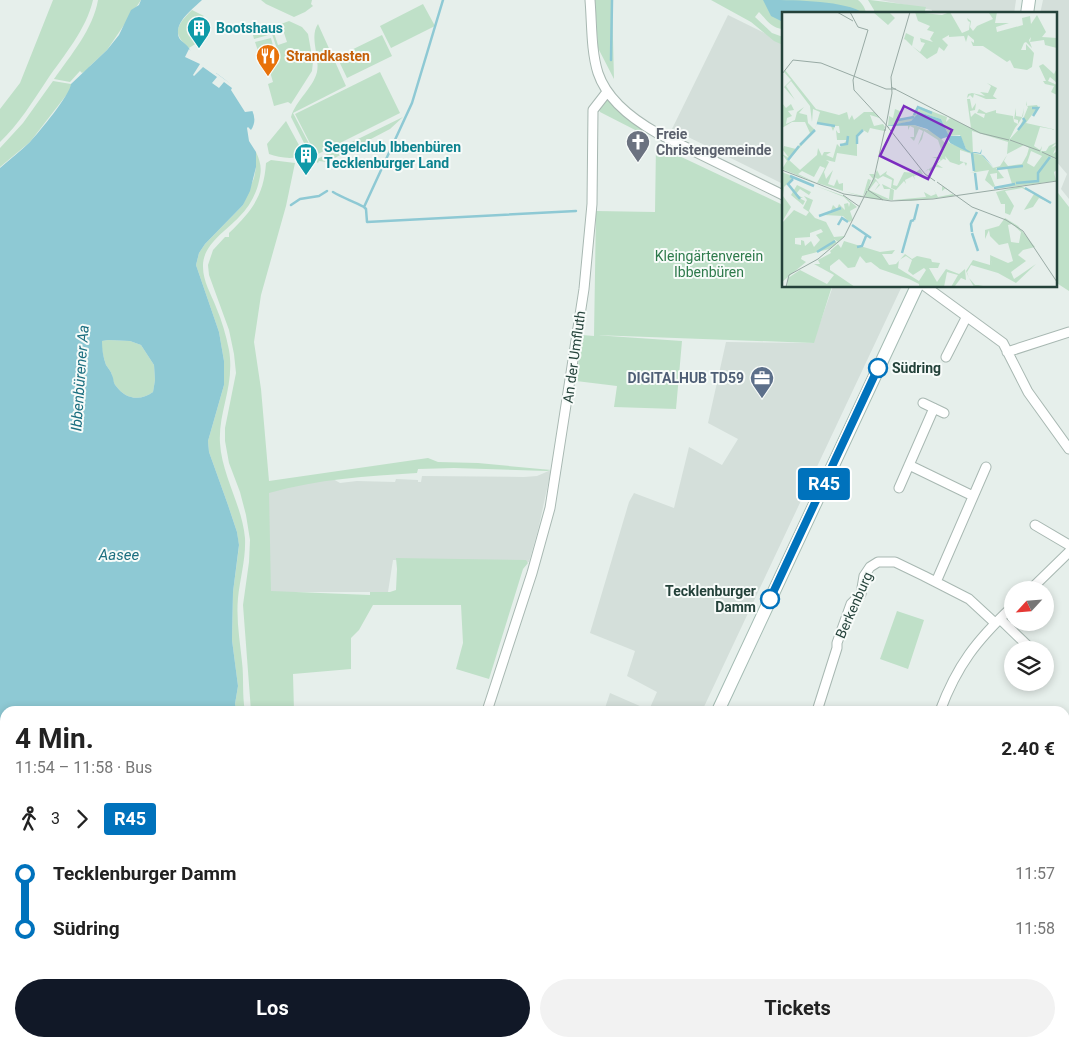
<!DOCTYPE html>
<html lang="de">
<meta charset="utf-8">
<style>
body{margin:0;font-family:Roboto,sans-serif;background:#f2f2f2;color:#222;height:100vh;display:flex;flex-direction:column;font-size:19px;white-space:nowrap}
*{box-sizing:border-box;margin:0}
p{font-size:16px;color:#767676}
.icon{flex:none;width:28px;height:28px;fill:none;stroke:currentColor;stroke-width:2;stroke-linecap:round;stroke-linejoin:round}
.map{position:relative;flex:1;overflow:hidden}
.drawer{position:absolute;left:0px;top:706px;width:1070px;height:341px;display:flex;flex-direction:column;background:#fff;border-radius:15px 15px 0 0;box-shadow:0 2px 8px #0003}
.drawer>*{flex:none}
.badge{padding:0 10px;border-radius:4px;font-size:18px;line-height:32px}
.needle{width:32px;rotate:244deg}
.fabs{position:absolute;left:1004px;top:581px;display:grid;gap:10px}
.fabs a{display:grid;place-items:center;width:50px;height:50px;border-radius:50%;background:#fff;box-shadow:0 2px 8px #0003;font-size:25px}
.map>.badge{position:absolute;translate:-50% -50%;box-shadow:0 0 0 2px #fff}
.legs{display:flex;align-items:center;gap:8px;height:55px;padding:0 15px;font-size:16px}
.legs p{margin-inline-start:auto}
.summary{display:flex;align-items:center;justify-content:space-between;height:85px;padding:0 15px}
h1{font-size:28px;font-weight:700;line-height:38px}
.primary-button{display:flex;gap:10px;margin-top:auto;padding:10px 15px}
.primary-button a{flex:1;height:58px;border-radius:30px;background:#111827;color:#fff;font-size:20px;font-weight:700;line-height:58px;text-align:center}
.primary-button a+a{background:#f2f2f2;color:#222}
ul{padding:0 15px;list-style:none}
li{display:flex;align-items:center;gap:18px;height:55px;font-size:19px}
li i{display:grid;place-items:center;width:8px;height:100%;margin:0 6px;background:currentColor}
li i::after{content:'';width:12px;height:12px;margin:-6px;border:4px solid;border-radius:50%;background:#fff}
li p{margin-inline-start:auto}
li:first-child i{background:linear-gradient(#0000 50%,currentColor 0)}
li:last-child i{background:linear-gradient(currentColor 50%,#0000 0)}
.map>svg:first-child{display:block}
.built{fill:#d4dfda}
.green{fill:#bfe0c8}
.water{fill:#8ec9d4;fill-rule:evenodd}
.pier{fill:#e6efeb}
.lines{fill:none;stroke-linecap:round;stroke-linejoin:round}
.stream{stroke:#8ec9d4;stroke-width:2.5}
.minor-casing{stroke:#a8b8b2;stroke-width:11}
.secondary-casing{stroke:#a4bbb3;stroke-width:14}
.minor{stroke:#fff;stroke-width:9}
.secondary{stroke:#fff;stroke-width:12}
.line-1-casing{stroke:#fff;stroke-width:11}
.line-1{stroke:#0072bc;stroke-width:8}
.stop-1-dot{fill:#fff;stroke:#0072bc;stroke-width:2.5}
.labels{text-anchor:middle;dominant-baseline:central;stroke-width:4;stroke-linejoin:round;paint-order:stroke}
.culture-label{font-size:14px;font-weight:bold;fill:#0d838f;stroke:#f7fbf9;text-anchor:start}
.food-label{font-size:14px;font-weight:bold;fill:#c56008;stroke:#f7fbf9;text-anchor:start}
.worship-label{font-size:14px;font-weight:bold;fill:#5b616d;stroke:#f7fbf9;text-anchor:start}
.park-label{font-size:14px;fill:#2d7a4b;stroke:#f7fbf9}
.street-label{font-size:14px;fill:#24423a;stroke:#f7fbf9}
.stop-label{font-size:14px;font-weight:bold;fill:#24423a;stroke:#f7fbf9;text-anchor:start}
.service-label{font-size:14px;font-weight:bold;fill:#4e5e75;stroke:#f7fbf9;text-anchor:end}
.water-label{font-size:15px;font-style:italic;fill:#1c6f80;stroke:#f7fbf9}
.inset-river{fill:none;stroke:#8ec9d4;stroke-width:2.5}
.inset-road{fill:none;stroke:#98aaa4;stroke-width:1}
.view{fill:#7b2cbf;fill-opacity:0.15;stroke:#7b2cbf;stroke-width:2.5}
.inset-edge{fill:none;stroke:#24423a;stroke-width:2.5}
</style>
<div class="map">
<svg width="1069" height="1047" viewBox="0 0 1069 1047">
<rect width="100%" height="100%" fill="#e6efeb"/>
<!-- built -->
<path class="built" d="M880,0H1016L1014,14H931L932,10Z
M1043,0H1069V199L1061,189L1067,174L1055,160V14H1040Z
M728,15L783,42V184L672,129Z
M833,286H902L702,711H604L610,693L649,710L657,692L627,676L635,651L590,633L629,502L634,493L674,508L689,447L722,465L738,439L708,423L726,342L813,343Z
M551,470L539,526L529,562L393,560L388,592H268L264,488L333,479L340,483L357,481L395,482L396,479L418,480V482H421L422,476L524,477L537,476Z
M102,1042V1047H5L4,1043Z"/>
<!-- green -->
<path class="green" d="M53,0H93C86,30 64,55 47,80C33,101 19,124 0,142V109L20,83Z
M98,0H141L107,50L90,66L89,69L82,73L80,71L70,82L54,79C71,55 93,29 98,0Z
M261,0H312L311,4L313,6L305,12L294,17L266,4Z
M595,0H612L614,79L598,48Z
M711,0H858C862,3 866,9 866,14H783V29C771,28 766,19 759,12L755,17L772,33L783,37V45L774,41L751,22Z
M868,0H870L926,7L924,14H874V10Z
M423,4L435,26L391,48L380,26Z
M192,10L204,16C200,25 195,32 200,41L189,48C171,33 177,25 192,10Z
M289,21L302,27L308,34L313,62L312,71L291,104L288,102L274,106L268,84L273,82L270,72H268L267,68L263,69L261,60L279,55L272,34L254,39L252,31L261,29L266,23L273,30L278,45L287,42L281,24Z
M318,24L346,86L293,113L317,159L403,117L390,129L327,162L319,161L318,163L312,159L291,117C296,100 313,88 317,72C320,56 309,37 318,24Z
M382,35L392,56L347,78L337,57Z
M271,38L275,53L260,57L255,42Z
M380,72L400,113L316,155L295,114Z
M53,81L71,84V89L30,142L0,167V148L23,123Z
M607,100L610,101L620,112L645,131L643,134L600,112L599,109Z
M286,121L300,147L301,156C291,160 278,157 269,154L267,144Z
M656,145L783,205V286H832L814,343L594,335L682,341L676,409L614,407L617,386L576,381L582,335L594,336L596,211L655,212Z
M256,152C261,163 262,169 259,181C256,195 249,207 239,217C226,231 202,245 203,267C203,281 211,294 216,307C222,321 226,335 229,350C235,386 218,411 220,443C222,476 242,505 245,538C246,559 240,578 238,598C236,620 240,641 242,662C244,678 242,695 245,711H237L235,704L238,686L232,640L233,592L239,546L237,532L228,505L209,452L208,441L224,385V361L219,332L196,265L199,253L205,244L243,205L254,178L256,167Z
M271,160L295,163L286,206L261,295L254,342L261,389L269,481L428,458L438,462L478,463L551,470L547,471L454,468L418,469L417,473C367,476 318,479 269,493L271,591L370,595V592H390L396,590L397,569L396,558L526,560L528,563L523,569L489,679L456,669L463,643L461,605H373L359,630L351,638V669L293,674L294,711H251L243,605L249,562L250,540L246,515L240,492L229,463L225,441V428L236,373L234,354L229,330L209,275L208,265L213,250L225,237H229V233C252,211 264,195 266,163Z
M1055,189L1069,207V291L1055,282Z
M108,340L130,341L141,345L154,365L155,380L153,392C141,401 126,400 116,386C113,383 113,379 112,375C111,371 108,368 106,365C103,357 102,349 101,341Z
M897,611L924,620L908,669L880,659Z
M118,1042H283L284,1047H117Z"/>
<!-- water -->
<path class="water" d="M141,0H202C194,8 177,20 178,33C178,41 185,42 189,48C191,51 191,54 195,57C210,70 269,104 251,130L248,127L247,128L249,141L256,152V167L250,191L243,205L205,244L199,253L196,265L219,332L224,361V385L208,441L209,452L228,505L237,532L239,545L233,592L232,640L238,686L235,704L237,711H5V740H0V168C10,159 21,151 30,142C39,132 70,95 71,84L107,50L119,35L131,10L139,5ZM108,340L130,341L141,345L154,365L155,380L153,392C141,401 126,400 116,386C113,383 114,379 112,375C111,371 108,368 106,365C103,357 102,349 102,341Z
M763,0C790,0 838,0 860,11V14H783V22L771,16Z"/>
<!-- pier -->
<path class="pier" d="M189,49L217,71L216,73L235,87L236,86L247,98L255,109L253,111L245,112L231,90L232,88L224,82L219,88L212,83L217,77L203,67L194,76L193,75L200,64L185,57Z"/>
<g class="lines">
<!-- stream -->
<path class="stream" d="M611,60L612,0
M333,192C343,198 353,201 364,207L366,209L367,222L576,211
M291,205L300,199L319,196L327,191
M364,207L412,103L443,0
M0,819L5,818"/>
<!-- minor casing -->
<g class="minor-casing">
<path id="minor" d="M590,0C592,24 591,51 598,73C607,100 634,120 657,133L783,195
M925,286L1003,343L1028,392L1069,449
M1007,352L1069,332
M946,357L966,318
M923,403L944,413
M909,465L973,496
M899,488L934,408
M1035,525L1069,545
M936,582L986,467
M1030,590L1069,552
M1000,619L1029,647
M487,711L532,573L550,508L584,289L592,204L593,110L607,92
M817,711L837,648V643L851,604L861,594L864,576L870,567L878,562H895L924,576L969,599L995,623
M940,711C957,665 977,640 1012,607
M1065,740L1069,739
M1065,813L1069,818
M1065,933L1069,929
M0,942L5,941
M1065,976L1069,980
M107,1042L108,1047
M985,1042L986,1045
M288,1045V1047
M454,1047V1042
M676,1047L684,1042"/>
</g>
<!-- secondary casing -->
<g class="secondary-casing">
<path id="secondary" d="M1027,14L1029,0
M718,711L917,286
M563,1047L565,1042"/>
</g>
<!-- minor -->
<use href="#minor" class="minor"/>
<!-- secondary -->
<use href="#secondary" class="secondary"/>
</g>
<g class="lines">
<!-- line-1 casing -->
<g class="line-1-casing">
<path id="line-1" d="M770,599L878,368"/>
</g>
<!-- line-1 -->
<use href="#line-1" class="line-1"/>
</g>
<!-- icons -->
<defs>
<g id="building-pin" transform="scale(1.25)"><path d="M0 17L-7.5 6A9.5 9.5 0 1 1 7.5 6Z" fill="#0f9aa8" stroke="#f7fbf9"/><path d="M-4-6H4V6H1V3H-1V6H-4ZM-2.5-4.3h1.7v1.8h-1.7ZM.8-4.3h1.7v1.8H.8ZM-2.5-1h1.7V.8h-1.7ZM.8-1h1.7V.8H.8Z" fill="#fff"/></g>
<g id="restaurant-pin" transform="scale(1.25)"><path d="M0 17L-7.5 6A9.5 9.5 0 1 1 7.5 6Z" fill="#e8710a" stroke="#f7fbf9"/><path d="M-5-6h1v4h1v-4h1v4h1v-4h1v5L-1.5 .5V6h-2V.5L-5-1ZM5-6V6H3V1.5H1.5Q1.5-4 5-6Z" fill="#fff"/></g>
<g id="church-pin" transform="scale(1.25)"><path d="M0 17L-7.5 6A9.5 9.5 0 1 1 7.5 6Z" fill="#6b7280" stroke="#f7fbf9"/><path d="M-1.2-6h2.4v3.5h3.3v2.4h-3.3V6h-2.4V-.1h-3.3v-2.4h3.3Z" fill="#fff"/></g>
<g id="office-pin" transform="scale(1.25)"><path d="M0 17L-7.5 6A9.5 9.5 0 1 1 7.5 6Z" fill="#5c6f8a" stroke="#f7fbf9"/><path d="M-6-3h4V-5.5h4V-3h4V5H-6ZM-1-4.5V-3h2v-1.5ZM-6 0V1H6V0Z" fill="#fff"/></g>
</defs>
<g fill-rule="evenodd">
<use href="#building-pin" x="199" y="28"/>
<use href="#restaurant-pin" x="268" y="56"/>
<use href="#church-pin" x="638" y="142"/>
<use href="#building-pin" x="306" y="155"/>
<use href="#office-pin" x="762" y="378"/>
</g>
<!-- markers -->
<g class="stop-1-dot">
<circle cx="878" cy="368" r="9"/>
<circle cx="770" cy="599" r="9"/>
</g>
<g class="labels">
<!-- culture labels -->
<g class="culture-label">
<text x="216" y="28">Bootshaus</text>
<text x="324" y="147">Segelclub Ibbenbüren<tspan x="324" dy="16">Tecklenburger Land</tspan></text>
</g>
<!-- food labels -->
<g class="food-label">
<text x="286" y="56">Strandkasten</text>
</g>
<!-- worship labels -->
<g class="worship-label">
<text x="656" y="134">Freie<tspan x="656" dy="16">Christengemeinde</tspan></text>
</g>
<!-- park labels -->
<g class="park-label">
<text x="709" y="256">Kleingärtenverein<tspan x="709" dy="16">Ibbenbüren</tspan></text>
</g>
<!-- street labels -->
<g class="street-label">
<text transform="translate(574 357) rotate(-82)">An der Umfluth</text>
<text transform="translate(854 605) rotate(-66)">Berkenburg</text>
</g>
<!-- stop labels -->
<g class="stop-label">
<text x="892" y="368">Südring</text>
<text x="756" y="591" text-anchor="end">Tecklenburger<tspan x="756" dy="16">Damm</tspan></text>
</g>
<!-- service labels -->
<g class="service-label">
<text x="744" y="378">DIGITALHUB TD59</text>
</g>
<!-- water labels -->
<g class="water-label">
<text transform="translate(80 378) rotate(-86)">Ibbenbürener Aa</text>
<text x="119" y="555">Aasee</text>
</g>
</g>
<!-- overview -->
<g transform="translate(782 12)">
<rect width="275" height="275" fill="#e6efeb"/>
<path d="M91,0H107L113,6L106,13ZM133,0L160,3L168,0L180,21L187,18L188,10L186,9L185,6L189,9L188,15L191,19L195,14L211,7L207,1L215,0L213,11H227L214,15L215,20L241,13L240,6L248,4L249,12L255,3L264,20L260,25L275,26V36L263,33L262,28L248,30L249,25H257H249L247,28L250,36L244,30L242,31L239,38H244V32L252,41L250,55L245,58L232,56L228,48L225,50L201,34H191L189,29L192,31V28L186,23L184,30L182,24L167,25V23L160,27L166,33L162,39L157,35L155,41L145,47L130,34L124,28L122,27L124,21L132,25L130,34L138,40L143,31L139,30L138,26L151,30L148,27L152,20L145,18L148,14L136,9ZM261,52L272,62L275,56V71L268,65L266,69L275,73V83L269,80L272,74L263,72L261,69H264L257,54ZM3,58L34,97L57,103L65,100L67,108L70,103L72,108L82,100H92L98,106L88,103L92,114L101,112L103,115L102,119L88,116L86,121L81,118L75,123V144L55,141L53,150L44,148L47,150L42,160L44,167L51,158L46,172L52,174L55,167L57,172L61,171V179L81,184L86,167L89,168L86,178L91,167L87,162H92V165L95,158L98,164L105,159L104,162L112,167L111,173L115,174L122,160L133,161L138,157L141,162L132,164L133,168L131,164L123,168L124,172L122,169L114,178L109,176L110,168L101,164L96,167L92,165L98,173L93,178L97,172L94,169L87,178L107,187L108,177H102L100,172L112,178L111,188L144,185L142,180L149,184L154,182L152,178L156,185L171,182L164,176L160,179V174L171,182L172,184L129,189L91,187L83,185L84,179L81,185L35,171L43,156L38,154L32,165L20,159L16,162L35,171L0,157L5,149L0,142L7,146L1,138L2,134L14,137L28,121L23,110H10L0,116V91L4,96L9,92L12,98L6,99L10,104L5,106L4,112L13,108L15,100L22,95L17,101L25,103L26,111L33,118L7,148L18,158L35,143L36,136L40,144L42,140H49L44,143L51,146L55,132L58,135L65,128H55L54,118L56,121H58L57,114H53L51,119L49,114L35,111L33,117L38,100L31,97L30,110L28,94L9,69L4,74L13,88L2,75L0,77L9,68L2,60L0,64ZM205,71L215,76L211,84L215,87H204L192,82L191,86L188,83L185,86L186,82L190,81L203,84L198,80L206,81L209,74ZM185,87H188L190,97L194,91L193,98L188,99L189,105L193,101L202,106L203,102L195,101L197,97L204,101L214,98V101L231,104L232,110L236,112V108L232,107L234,96V104L240,105L242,96L237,95L242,96L241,104L236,112L233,116L230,113L233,116L228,126V127L237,117L246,95L244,93V89L245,94L255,93L256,95H249L255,96L244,111L275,118L258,115L252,134L258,138L260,134L259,139H264L267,134L275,130L269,136L275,133L271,142L275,139V147L268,145L263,151L269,145L275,148V158L272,160L274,169L212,177L230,172L225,156H214L222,166L215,167V161L208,162L213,174L211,175L203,168L207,158L188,161L192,160L190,142L178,138V149L185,151L184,154L182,150L177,153L168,150L163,144L164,148L159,146L161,147L155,152L161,156L154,155L149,160L146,157L143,160L159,148L150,145H158L163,132L159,137L156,128L142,119L140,127L136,133L141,119L137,117L132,129L128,125H132V116L128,114L126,118V114H106L107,104L111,106L113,97L120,100L116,108L127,107L138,95L165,105L164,110L168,106L189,116ZM137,100L159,107L167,124L178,123L184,137L167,131L165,125L163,131L154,121L132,113H113L129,109ZM190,119L226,130L225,142L242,133L247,136L245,143L240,152L226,154L222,149L225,143L218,154L211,156L200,143L191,141ZM249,139L260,144L252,155L245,151ZM0,160L33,173L12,165L2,175L1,184L9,195L0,210ZM15,173L29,180L27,183L18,177L14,182L21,186H17L23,189L21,193L9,183ZM34,174L62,184L75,195L68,199L71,208L67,210L61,204L42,203L48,201L51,193L55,197L57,192L63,198L62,192L66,191L67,195L68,191L62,185ZM239,174L258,184L268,191L257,186L251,195L242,198L252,182L240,176L223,179L232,194L228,203L223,201V192H219L214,180ZM22,184L31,188L27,199L33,206L44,210L52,225L63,224L56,230L52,227L55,231L47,237L20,244L19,247L24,250L0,270V211L12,198L24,204L27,200L21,196L25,188ZM39,217L41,220L34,223L38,228L32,235L29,229L23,234L22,229L19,228V233L13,232V226L28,225V221ZM223,206L236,214L253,235L241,238L236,243L244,249L229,260L232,267L254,252L234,271L216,261L189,253L185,260L187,266L193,273H201L192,275L187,266L184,259L191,248L208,253V244L210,254L208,243L226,251L231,249L226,231L217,233L208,224L207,218L203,227V218L217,214ZM230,212L239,220L237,231L229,230L226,213ZM62,229L98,240L113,238L110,242H100L107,253L114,252L123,242L130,247L135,244L149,247L150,250L158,251L156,256H147L155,270L164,257L177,262L183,257L184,268L179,266L173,274L177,275H169L176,263L165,260L162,275H137V272L127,267L98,257L89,250L84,251L78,244L73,255L66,256L57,247L48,254V258L73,275H5L6,266L18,258L45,272L52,263L32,252H38L36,248L49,241L48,239L56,232L59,236ZM124,244L130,248L126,259L131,263L142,256L144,258L137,269L116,256L117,248Z" fill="#bfe0c8" fill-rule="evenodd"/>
<path d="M137,100L159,107L167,124H179L184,137L189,140H194L198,141L200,137L199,142L202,144L212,156L199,142L186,140L168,131L165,125L159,127L145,117L132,113L105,114L129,109Z" fill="#8ec9d4"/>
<path class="inset-river" d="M250,96H256L251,104M132,103L136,95L150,101M116,108L132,105M35,111L53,114M236,118L243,109L241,106M75,132V124L81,118M18,133L33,118M58,133L65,132L66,124M190,141L192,159M6,148L17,134M215,157L241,154M193,161L195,178M8,164L32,174M11,167L6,172L18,187M234,171L256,169V161L268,145M212,176L233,172M243,176L269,191M37,204L59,196M132,208L136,192M56,213L60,206L66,210M70,213L89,226M190,220L189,212L195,200M190,221L196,239M75,235L80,234L84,224M35,240L53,229M120,241L129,209L132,208"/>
<path class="inset-road" d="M55,0L71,9M68,0L76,15L86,18L71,68L72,78L107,116M0,62L11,48L39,51L104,77H114M109,75L198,121L227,128M105,114L143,162L153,169M103,119L110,81L109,65L128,0M228,128L258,139M260,140L275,147M0,158L62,182L109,189L151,187L275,169M155,170L190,195L224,208L241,219L275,270M86,178L92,166L103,117M86,178L101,188M61,183L78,195M4,275L7,263L36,247L62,225L85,179"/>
<path class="view" d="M122,94L170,118L146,167L98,144Z"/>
<rect width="275" height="275" class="inset-edge"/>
</g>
</svg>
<div class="fabs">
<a><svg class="needle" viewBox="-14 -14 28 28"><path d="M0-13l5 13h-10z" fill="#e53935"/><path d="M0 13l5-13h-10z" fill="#767676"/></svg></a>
<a><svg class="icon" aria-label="layers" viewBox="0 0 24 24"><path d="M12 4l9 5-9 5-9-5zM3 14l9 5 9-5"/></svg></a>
</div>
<b class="badge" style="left:824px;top:484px;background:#0072bc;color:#fff">R45</b>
<section class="drawer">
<div class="summary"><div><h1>4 Min.</h1><p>11:54 – 11:58 · Bus</p></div><b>2.40 €</b></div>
<div class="legs"><svg class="icon" aria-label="walk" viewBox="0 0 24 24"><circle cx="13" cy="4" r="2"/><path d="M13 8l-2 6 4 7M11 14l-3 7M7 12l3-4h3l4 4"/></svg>3<svg class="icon" aria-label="forward" viewBox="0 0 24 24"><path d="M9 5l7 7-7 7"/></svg><b class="badge" style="background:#0072bc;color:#fff">R45</b></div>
<ul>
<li><i style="color:#0072bc"></i><b>Tecklenburger Damm</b><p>11:57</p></li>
<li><i style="color:#0072bc"></i><b>Südring</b><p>11:58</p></li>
</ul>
<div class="primary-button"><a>Los</a><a>Tickets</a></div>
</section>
</div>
